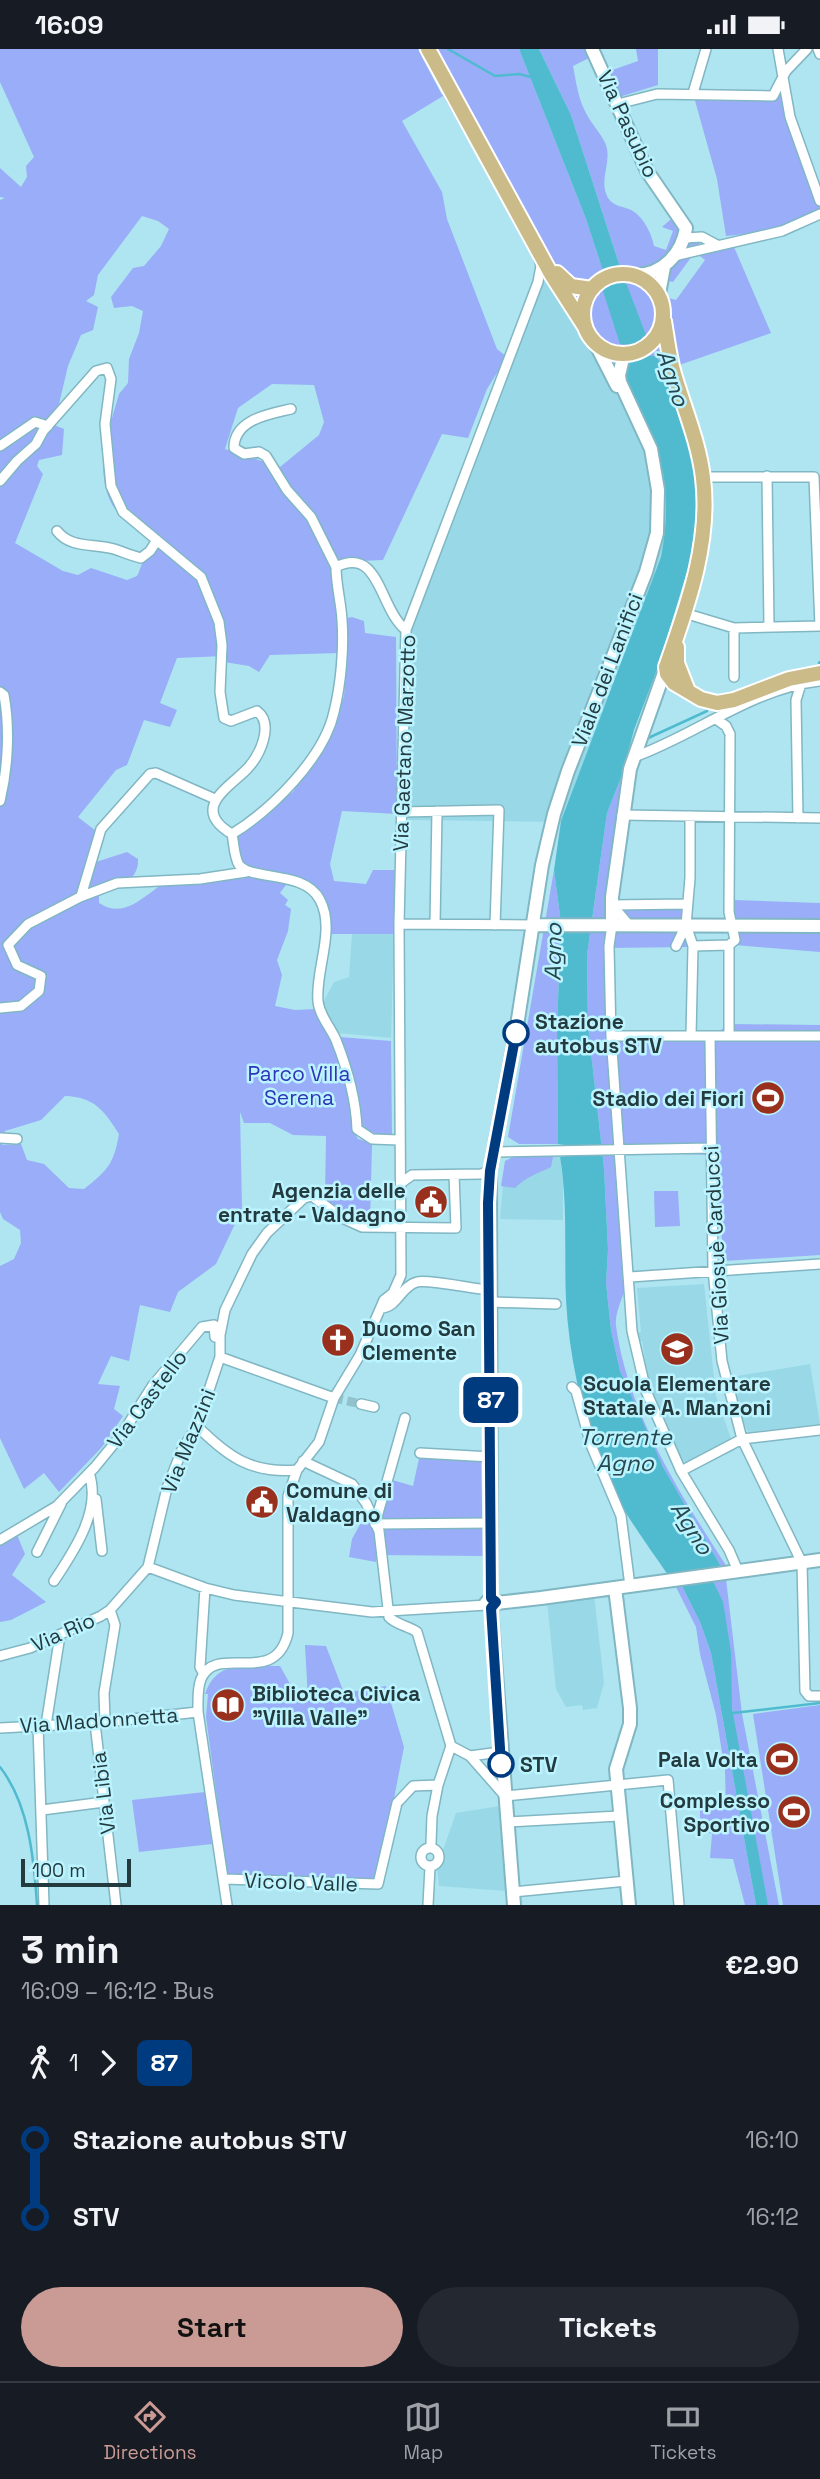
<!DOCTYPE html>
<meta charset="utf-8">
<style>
body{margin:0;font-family:"Space Grotesk",sans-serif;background:#242831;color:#f1f3f6;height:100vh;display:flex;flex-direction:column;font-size:26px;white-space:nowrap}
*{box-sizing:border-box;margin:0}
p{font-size:23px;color:#9ea1a6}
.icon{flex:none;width:38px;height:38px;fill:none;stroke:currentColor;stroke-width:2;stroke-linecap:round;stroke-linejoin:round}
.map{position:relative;height:1856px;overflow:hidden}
.panel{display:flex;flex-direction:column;background:#171b24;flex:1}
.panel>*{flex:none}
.badge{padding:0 14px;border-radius:10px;font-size:24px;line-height:46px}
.scale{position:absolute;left:21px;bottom:18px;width:110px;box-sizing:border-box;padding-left:7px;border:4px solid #233a3e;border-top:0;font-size:19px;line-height:24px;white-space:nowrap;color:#233a3e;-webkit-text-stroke:5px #bbf3ff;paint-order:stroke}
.map>.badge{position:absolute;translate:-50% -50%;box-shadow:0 0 0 4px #fff}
.legs{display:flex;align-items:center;gap:10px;height:77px;padding:0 21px;font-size:23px}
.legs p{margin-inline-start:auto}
.headline{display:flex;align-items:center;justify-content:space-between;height:119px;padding:0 21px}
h1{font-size:38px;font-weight:700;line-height:52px}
.action{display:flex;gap:14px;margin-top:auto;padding:14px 21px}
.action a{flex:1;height:80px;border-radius:42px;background:#c99b94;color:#111;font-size:28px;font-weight:700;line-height:80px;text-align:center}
.action a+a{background:#242831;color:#f1f3f6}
ul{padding:0 21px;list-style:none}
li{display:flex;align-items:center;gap:24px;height:77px;font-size:26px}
li i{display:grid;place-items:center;width:10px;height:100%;margin:0 9px;background:currentColor}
li i::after{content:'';width:18px;height:18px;margin:-9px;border:5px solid;border-radius:50%;background:#171b24}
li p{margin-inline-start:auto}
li:first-child i{background:linear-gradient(#0000 50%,currentColor 0)}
li:last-child i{background:linear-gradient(currentColor 50%,#0000 0)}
.status{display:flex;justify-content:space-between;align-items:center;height:49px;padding:0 35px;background:#171b24;direction:ltr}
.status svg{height:19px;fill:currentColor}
.menu{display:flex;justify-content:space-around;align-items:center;height:98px;border-top:2px solid #363941;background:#171b24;font-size:19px;color:#9ea1a6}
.menu a{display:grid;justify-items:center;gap:4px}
.menu .selected{color:#c99b94}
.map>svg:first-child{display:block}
.built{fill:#99d9e7}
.green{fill:#99adf8;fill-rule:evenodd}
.water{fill:#50bbcf}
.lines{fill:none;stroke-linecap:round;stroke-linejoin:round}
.stream{stroke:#50bbcf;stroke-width:2.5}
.river{stroke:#50bbcf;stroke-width:14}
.street-tunnel{stroke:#92c3cd;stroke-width:9;stroke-dasharray:9 4.5;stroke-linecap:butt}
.street-casing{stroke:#81b7c3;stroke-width:12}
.secondary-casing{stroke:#81b7c3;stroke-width:16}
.primary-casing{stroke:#fff;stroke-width:18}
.street{stroke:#fff;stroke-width:9}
.secondary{stroke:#fff;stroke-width:12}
.primary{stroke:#cabb89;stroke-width:14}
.line-1-casing{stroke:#fff;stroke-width:16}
.line-1{stroke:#003b80;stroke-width:10}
.stop-1-dot{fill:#fff;stroke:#003b80;stroke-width:3.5}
.labels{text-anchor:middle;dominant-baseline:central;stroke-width:5;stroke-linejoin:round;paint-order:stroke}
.street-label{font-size:21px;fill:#233a3e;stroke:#bbf3ff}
.stop-label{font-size:21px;font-weight:bold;fill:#233a3e;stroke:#bbf3ff;text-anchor:start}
.park-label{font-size:21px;fill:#3034b6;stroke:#bbf3ff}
.poi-label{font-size:21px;font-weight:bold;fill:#233a3e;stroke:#bbf3ff;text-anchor:end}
.water-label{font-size:23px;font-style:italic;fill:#27474e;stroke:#bbf3ff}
</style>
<div class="status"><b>16:09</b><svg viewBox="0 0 49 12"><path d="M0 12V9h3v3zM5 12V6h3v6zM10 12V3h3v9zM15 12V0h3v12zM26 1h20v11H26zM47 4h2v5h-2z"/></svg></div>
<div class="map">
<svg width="820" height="1856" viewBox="0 0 820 1856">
<rect width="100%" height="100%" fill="#aee5f1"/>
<!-- built -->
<path class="built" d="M539,218L625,329L651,378L667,434L666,484L661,508L561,773L408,771V581Z
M352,885H394L391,989L337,984L318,963L334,933L349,928Z
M515,1107L560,1108L563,1133V1171L500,1170L505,1112Z
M704,1235L716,1347L735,1401L693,1421L681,1409L659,1365L649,1335L642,1292H639L638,1284L641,1283L637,1239Z
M810,1315L820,1375L748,1383L739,1363L731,1328Z
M594,1545L604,1634L597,1659L583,1661L582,1656L566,1658L556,1640L547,1552Z
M500,1757L506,1811V1842L439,1837L437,1818L456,1764Z"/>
<!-- green -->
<path class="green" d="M0,0H418L442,46L453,33L435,0H519L586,170L603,222L620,218L571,66L539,0H593L595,6L573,17C576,32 578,50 586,64C591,75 602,85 606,96C612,115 598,131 608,149C614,158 623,157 631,161C643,167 652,185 654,197L666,201L673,182L662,178L678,164L687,191L719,200L734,198L771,284L665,321L656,307L625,329L593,291L563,239L511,166L443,47L402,72L442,143L447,170L497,300L507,308L487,340L468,389L442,385L383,511L336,513L343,570L352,568L364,572L365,584L396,588L397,765L342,762L330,815L334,832L366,835L373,821H396L394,885H327L320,844L291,829L280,844L288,851L285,856L291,860L288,882L277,911L282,926L275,957L295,961L316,960C329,987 341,1013 349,1042C353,1057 350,1077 358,1090L372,1094L370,1177C353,1170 336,1165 325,1150L326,1087L293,1086L270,1074H244L240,1063L242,1160L216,1215L178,1243L170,1263L140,1256L129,1312L111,1307L98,1335L120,1337L114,1360L123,1367L102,1398L59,1443L44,1424L24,1440L0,1389V1217L14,1210L21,1194L20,1181L3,1170L0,1163V151L5,149L0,148V119L21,138L27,128L26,117L34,108L0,33ZM142,167L158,172L169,180L161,197L144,217L133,219L111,248L114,259L132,257L143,262L139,284L129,310L128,334L119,345L112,369L107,374C103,401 98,439 116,461H130L158,488C160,500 152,505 144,512C141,515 140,522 137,527L127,531L91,519L78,526L63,522L15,494L43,425L37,417L39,411L62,406L64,380L54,376L68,317L81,286L93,281L98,258L86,252L94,246L98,226ZM695,203L705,211L676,251L665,248L664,231L673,233ZM272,335L314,336L324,373L319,386L280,418L225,400L238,359ZM339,604L346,619L344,647L333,682L308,715L293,743L234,786L243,830C225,829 201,823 182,826C153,832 131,875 99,854V847C117,838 139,833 138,810L127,803L96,813L86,809L96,782L78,768L116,721L127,716L144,671L170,678L177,661L160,654L177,609L224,607V613L249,617L259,623L270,606ZM65,1047C94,1048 104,1061 119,1085C114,1115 107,1122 84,1140L69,1139L44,1115L27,1111L21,1095L2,1096L5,1082L41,1071Z
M636,0H658V36L616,49L604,24L638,12Z
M786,47L820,141V164L774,182L726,187L717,130L694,48Z
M622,726L609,854L689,852V898L605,899V983L720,982L728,975L820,976V1206L724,1212L714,1106L621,1103C623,1140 631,1190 628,1226C627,1243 614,1261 616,1277C628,1364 680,1445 727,1518L722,1519L663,1418L644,1379L620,1322L611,1281L606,1234L608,1201L604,1119L588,977L587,906L607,764Z
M554,821L561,874L557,979L558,1095H519L508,1088Z
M734,851L820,854V903L735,896Z
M340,988L391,992L392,1087L379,1086L362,1079L357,1044Z
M515,1107L553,1108L551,1118C537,1125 527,1127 515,1139L501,1137L505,1112Z
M654,1142H678L680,1177L655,1178Z
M420,1405L481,1408L483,1507L377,1506L376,1513L349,1508L352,1490L363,1470V1460L369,1459L374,1468L389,1430L413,1437Z
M17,1486L25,1505L12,1526L46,1553L11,1571L0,1573V1492Z
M726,1530L742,1665L779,1856H768L761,1833C752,1775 738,1716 732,1658C728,1613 733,1575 713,1532Z
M681,1535L700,1573L711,1604L756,1856H745L733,1810L710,1809L712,1785L700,1780V1761L726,1759L725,1722L716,1666L700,1605L696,1578L675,1536Z
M305,1596L326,1597L344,1644L386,1637L404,1698L378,1832L227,1826L206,1668L208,1645H205C217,1610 246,1618 277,1617H280L299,1651L308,1650Z
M820,1656V1856H783L753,1665Z
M205,1743L212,1795L139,1803L132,1751Z"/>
<!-- water -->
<path class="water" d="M519,0H539L571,66L620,218L603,222L586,170Z
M625,231L646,286L629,296L620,295L602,239L613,233Z
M644,307H656L665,321L691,393L697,430V463L690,513L658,618L634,681L622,726L607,764L587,906L588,977L604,1119L608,1201L606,1234L611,1281L620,1322L663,1418L722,1519L668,1526C644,1491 615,1453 600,1412C581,1361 569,1306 566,1251C564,1204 568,1155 560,1108L598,1101L558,1095L557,979L561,874L554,821L561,772L661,508C675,433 659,394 625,329L629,313Z
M713,1532L723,1553L731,1603L732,1659L768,1856H756L711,1604L700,1573L681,1535Z"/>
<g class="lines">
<!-- stream -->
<path class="stream" d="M448,0L495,27L519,25L531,28
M819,614L820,613
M646,690L707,662
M733,1664L820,1654
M0,1718C29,1755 34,1810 37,1856"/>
<!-- river -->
<path class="river" d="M606,204L623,251
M631,277L647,324"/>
<!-- street-tunnel -->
<path class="street-tunnel" d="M334,1349L361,1355"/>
<!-- street casing -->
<g class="street-casing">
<path id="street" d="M778,0L790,68L820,152
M818,0L820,5
M693,44L706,0
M618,55L657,45L773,47L786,22L807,0
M685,189L702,188L717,196
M674,207L782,182L820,165
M291,360C270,365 234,370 234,399L244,405L259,403L266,407L287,441L311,468L336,518
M0,397L35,373L48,377
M767,427L769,578
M703,428H814L820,577
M0,432L17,412L36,395L43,382L96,322L107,319L111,330L105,375L111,437L123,463L201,528L219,573L222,596L220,643L224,669L231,672L257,662C275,676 259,708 246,721C228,739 190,760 232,785
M57,482C71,500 94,494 114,500C123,503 132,507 141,509L150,502L157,491
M684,564L734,579L820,577
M734,579V628
M0,643L4,646C10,679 8,719 0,752
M716,670L726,677L730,685L729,863L735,891L729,896V987
M634,708C696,686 753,639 820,632
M401,763L499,761L495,876
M622,766L820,769
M690,767V829L686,876L693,897L691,987
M798,769L796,651L801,635
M232,785C271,761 324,709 334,663C341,635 344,600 342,571C341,553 336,536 336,518C380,496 379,560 406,581
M232,785C234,794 234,808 239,816C252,832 305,821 320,851C336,881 315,921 318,952C319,966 331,979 336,991C347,1019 356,1049 357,1080L372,1090L399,1091
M81,847L101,780L150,725L156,724L215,750
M612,856L686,855
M612,856L629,876
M399,875L532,876
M435,875L437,762
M612,876L609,897L611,987L632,1282L646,1342L681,1422L729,1501L738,1522
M676,897L686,876
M693,897L729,896
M0,959L21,957L39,942L41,927L17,916L8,896L28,875L80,848L117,834L200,830L246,823
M611,987H820
M710,988L713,1221L722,1312L742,1390L802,1514L805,1642L809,1647H820
M0,1089L17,1090
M494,1103L712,1099
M401,1134L412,1126L481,1125L490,1122
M630,1228L820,1215
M489,1253L556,1255
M381,1259C397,1259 401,1237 417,1233C429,1230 473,1240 489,1241
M220,1308L334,1349
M572,1338L576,1342L591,1396L621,1467L630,1537
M361,1355L374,1358
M197,1377C228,1408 252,1425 297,1421
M420,1404L491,1408
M303,1412L352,1435L366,1454L379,1482L389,1568C395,1575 408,1577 417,1583L451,1697
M681,1422L742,1390L820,1381
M96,1450L102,1502
M375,1475L491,1474
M375,1475L405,1369
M0,1491L57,1457L95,1418L122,1385L153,1336L202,1278L214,1276L215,1288
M37,1503L61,1455
M148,1518L205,1539L234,1546L372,1563L487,1556
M54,1532C74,1502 102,1461 89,1424
M0,1607L30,1599L101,1567L110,1561L148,1518L167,1439L182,1401L197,1377L220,1308V1286L225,1261L252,1205L267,1184L304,1149L312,1147L342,1169L362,1178L456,1179L454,1126
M204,1625L200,1618L205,1539
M105,1672L104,1644L115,1576L110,1561
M95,1674L116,1856
M46,1676L60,1586
M38,1677L44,1856
M0,1679L95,1674L198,1663
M451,1697L470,1707L505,1747L668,1731L679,1856
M470,1707L500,1703
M438,1736L451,1697
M42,1761L104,1753
M508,1773L619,1767
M421 1808a9 9 0 1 1 18 0a9 9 0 1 1-18 0Z
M224,1830L378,1835L397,1754L413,1737L438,1736L432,1767L431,1794
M513,1843L627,1832
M227,1856L198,1663C198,1653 197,1640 201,1630C216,1593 275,1640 288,1584V1447L297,1421L319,1393L334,1349L360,1306L384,1251L393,1244L401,1226L399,875L406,581L538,233L541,217L539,209
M428,1856L430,1818"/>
</g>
<!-- secondary casing -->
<g class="secondary-casing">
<path id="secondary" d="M592,0L647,122L686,179C682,205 662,226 635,226
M659,245L664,218
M594,292L617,337
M532,876L820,877
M612,876V848L630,720L666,618
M615,1539L630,1659V1675L616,1720L629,1856
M491,1549L490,1122L516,983L542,816L554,765L568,722L646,523L657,484L658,441L651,400L620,333L619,326L624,305
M496,1554L491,1559L486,1554L490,1550L496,1554L541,1549L820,1511
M491,1559L514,1856"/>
</g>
<!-- primary casing -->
<g class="primary-casing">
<path id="primary" d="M428,0L551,225L585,278
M557,224L571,237L592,240
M583 265a40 40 0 1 1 80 0a40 40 0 1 1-80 0Z
M664,272C667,290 669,308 674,325C684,359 699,394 703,429C711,494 687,558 666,618L667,625L674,634L701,650L717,654L734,651L789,630L820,624
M677,598V614L688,642"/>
</g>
<!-- street -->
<use href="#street" class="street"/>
<!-- secondary -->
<use href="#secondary" class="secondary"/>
<!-- primary -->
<use href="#primary" class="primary"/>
</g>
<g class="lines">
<!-- line-1 casing -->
<g class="line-1-casing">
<path id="line-1" d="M501,1715L491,1559L496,1553L491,1549L488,1154L490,1122L516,984"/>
</g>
<!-- line-1 -->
<use href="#line-1" class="line-1"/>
</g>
<!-- icons -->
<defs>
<g id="stadium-disc" transform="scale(1.75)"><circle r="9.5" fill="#99301d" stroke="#bbf3ff"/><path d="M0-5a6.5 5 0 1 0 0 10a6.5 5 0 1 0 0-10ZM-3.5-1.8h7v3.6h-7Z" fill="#fff"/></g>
<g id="civic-disc" transform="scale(1.75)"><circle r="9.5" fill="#99301d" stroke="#bbf3ff"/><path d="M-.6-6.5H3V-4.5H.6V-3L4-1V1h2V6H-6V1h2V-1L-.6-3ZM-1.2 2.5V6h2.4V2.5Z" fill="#fff"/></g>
<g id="church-disc" transform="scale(1.75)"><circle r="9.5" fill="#99301d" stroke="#bbf3ff"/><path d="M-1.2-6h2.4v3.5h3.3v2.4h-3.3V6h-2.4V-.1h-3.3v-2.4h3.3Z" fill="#fff"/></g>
<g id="school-disc" transform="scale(1.75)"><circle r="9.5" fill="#99301d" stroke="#bbf3ff"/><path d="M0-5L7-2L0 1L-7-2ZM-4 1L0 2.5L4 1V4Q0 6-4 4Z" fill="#fff"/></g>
<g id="library-disc" transform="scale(1.75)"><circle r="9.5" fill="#99301d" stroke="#bbf3ff"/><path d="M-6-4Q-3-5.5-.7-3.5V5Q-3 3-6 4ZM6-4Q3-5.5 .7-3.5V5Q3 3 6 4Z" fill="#fff"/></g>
</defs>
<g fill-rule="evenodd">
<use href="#stadium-disc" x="768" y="1049"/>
<use href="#civic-disc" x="431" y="1153"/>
<use href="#church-disc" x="338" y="1291"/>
<use href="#school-disc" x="677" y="1300"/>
<use href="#civic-disc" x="262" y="1453"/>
<use href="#library-disc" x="228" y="1656"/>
<use href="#stadium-disc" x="782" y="1710"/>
<use href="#stadium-disc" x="794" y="1763"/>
</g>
<!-- markers -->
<g class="stop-1-dot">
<circle cx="516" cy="984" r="12"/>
<circle cx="501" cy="1715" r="12"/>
</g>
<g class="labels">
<!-- street labels -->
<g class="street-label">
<text transform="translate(628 75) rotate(65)">Via Pasubio</text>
<text transform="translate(607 621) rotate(-69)">Viale dei Lanifici</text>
<text transform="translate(404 694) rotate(-88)">Via Gaetano Marzotto</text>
<text transform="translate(716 1196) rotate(-93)">Via Giosuè Carducci</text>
<text transform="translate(147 1350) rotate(-53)">Via Castello</text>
<text transform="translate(188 1392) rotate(-68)">Via Mazzini</text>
<text transform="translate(63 1583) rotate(-24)">Via Rio</text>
<text transform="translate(99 1671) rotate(-4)">Via Madonnetta</text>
<text transform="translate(103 1744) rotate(-97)">Via Libia</text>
<text transform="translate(301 1833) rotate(2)">Vicolo Valle</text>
</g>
<!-- stop labels -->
<g class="stop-label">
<text x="535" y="972">Stazione<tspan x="535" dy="24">autobus STV</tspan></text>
<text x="520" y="1715">STV</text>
</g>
<!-- park labels -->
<g class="park-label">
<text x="299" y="1024">Parco Villa<tspan x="299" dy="24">Serena</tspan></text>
</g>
<!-- poi labels -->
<g class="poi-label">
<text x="744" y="1049">Stadio dei Fiori</text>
<text x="406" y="1141">Agenzia delle<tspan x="406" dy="24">entrate - Valdagno</tspan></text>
<text x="362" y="1279" text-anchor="start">Duomo San<tspan x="362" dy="24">Clemente</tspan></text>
<text x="677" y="1334" text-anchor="middle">Scuola Elementare<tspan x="677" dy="24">Statale A. Manzoni</tspan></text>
<text x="286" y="1441" text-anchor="start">Comune di<tspan x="286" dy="24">Valdagno</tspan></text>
<text x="252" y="1644" text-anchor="start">Biblioteca Civica<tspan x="252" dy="24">"Villa Valle"</tspan></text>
<text x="758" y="1710">Pala Volta</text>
<text x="770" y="1751">Complesso<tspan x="770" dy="24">Sportivo</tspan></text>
</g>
<!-- water labels -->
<g class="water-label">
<text transform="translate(673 329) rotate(72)">Agno</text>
<text transform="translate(553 903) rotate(-89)">Agno</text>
<text x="625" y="1388">Torrente<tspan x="625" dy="26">Agno</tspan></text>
<text transform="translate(692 1479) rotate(58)">Agno</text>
</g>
</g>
</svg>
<div class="scale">100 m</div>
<b class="badge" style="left:491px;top:1351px;background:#003b80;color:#fff">87</b>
</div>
<section class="panel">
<div class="headline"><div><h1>3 min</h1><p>16:09 – 16:12 · Bus</p></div><b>€2.90</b></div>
<div class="legs"><svg class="icon" aria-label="walk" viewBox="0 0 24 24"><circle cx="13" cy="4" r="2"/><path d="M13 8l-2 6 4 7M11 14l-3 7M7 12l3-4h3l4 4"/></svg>1<svg class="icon" aria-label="forward" viewBox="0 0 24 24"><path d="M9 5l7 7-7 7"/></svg><b class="badge" style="background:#003b80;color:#fff">87</b></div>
<ul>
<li><i style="color:#003b80"></i><b>Stazione autobus STV</b><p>16:10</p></li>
<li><i style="color:#003b80"></i><b>STV</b><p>16:12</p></li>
</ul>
<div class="action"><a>Start</a><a>Tickets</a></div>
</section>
<nav class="menu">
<a class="selected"><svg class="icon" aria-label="directions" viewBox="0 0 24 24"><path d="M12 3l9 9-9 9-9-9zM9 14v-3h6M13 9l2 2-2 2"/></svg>Directions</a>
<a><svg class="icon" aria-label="map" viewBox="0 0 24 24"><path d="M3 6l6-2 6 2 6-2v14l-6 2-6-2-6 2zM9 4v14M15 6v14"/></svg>Map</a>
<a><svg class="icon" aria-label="tickets" viewBox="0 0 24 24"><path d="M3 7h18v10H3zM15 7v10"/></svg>Tickets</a>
</nav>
